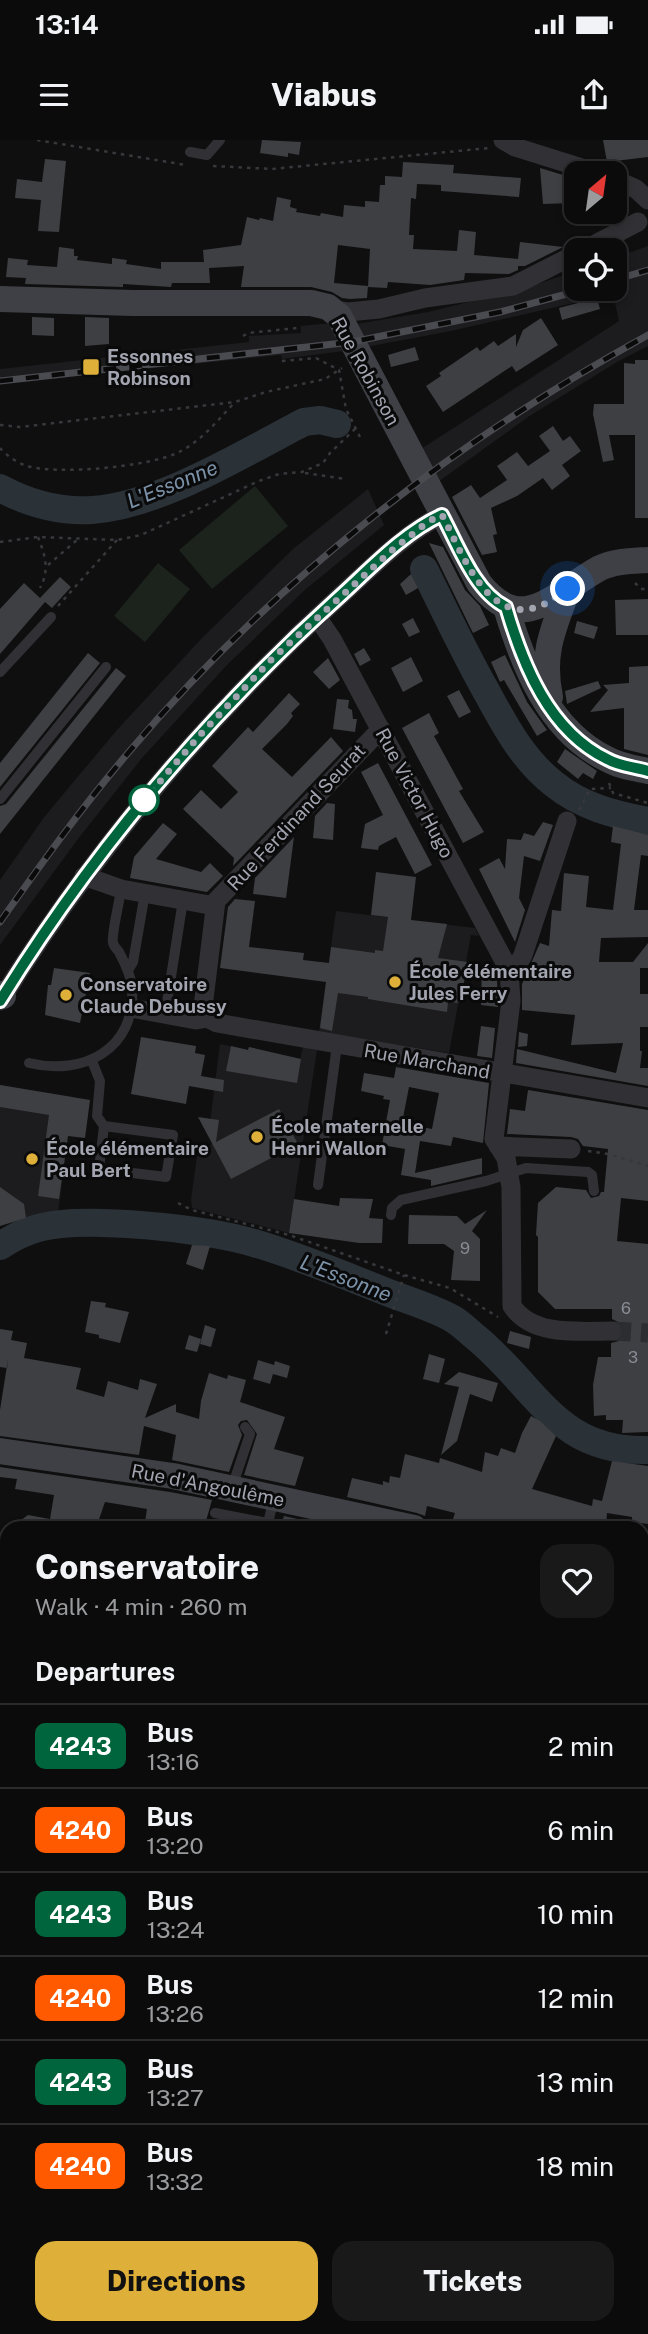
<!DOCTYPE html>
<meta charset="utf-8">
<style>
body{margin:0;font-family:"Public Sans",sans-serif;background:#19191a;color:#f1f3f6;height:100vh;display:flex;flex-direction:column;font-size:26px;white-space:nowrap}
*{box-sizing:border-box;margin:0}
p{font-size:23px;color:#9a9b9d}
.icon{flex:none;width:38px;height:38px;fill:none;stroke:currentColor;stroke-width:2;stroke-linecap:round;stroke-linejoin:round}
.map{position:relative;flex:1;overflow:hidden}
.sheet{position:absolute;left:0px;top:1381px;width:649px;height:814px;display:flex;flex-direction:column;background:#0b0b0c;border-radius:21px 21px 0 0;box-shadow:0 4px 10px #0003,0 0 0 2px #2b2b2d}
.sheet>*{flex:none}
.badge{padding:0 14px;border-radius:10px;font-size:24px;line-height:46px}
.needle{width:46px;rotate:29deg}
.controls{position:absolute;left:564px;top:21px;display:grid;gap:14px}
.controls a{display:grid;place-items:center;width:63px;height:63px;border-radius:14px;background:#0b0b0c;box-shadow:0 4px 10px #0003,0 0 0 2px #2b2b2d;font-size:35px}
.you{position:absolute;width:35px;height:35px;margin:-18px;border:5px solid #fff;border-radius:50%;background:#1a73e8;box-shadow:0 0 0 10px #1a73e833}
.map>.badge{position:absolute;translate:-50% -50%;box-shadow:0 0 0 4px #fff}
h2{padding:0 35px;font-size:26px;line-height:63px}
.round{display:grid;place-items:center;flex:none;width:74px;height:74px;border-radius:21px;background:#19191a}
.headline{display:flex;align-items:center;justify-content:space-between;height:119px;padding:0 35px}
h1{font-size:33px;font-weight:800;line-height:52px}
.action{display:flex;gap:14px;margin-top:auto;padding:14px 35px}
.action a{flex:1;height:80px;border-radius:21px;background:#deb03a;color:#111;font-size:28px;font-weight:800;line-height:80px;text-align:center}
.action a+a{background:#19191a;color:#f1f3f6}
ul{padding:0;list-style:none}
li{display:flex;align-items:center;gap:21px;height:84px;padding:0 35px;border-top:2px solid #2b2b2d}
li div{flex:1}
li b{display:block;font-size:26px}
li em{font-style:normal}
li .badge{min-width:77px;font-weight:700;text-align:center}
.status{display:flex;justify-content:space-between;align-items:center;height:49px;padding:0 35px;background:#0b0b0c;direction:ltr}
.status svg{height:19px;fill:currentColor}
header{display:flex;justify-content:space-between;align-items:center;height:91px;padding:0 35px;background:#0b0b0c;font-size:32px;font-weight:800}
.map>svg:first-child{display:block}
.built{fill:#1c1b1d}
.green{fill:#1c231d}
.lines{fill:none;stroke-linecap:round;stroke-linejoin:round}
.river{stroke:#2a3137;stroke-width:28}
.building{fill:#3e3f43;fill-rule:evenodd}
.street-tunnel{stroke:#2c2d30;stroke-width:19;stroke-dasharray:19 10;stroke-linecap:butt}
.path{stroke:#37383c;stroke-width:2.5;stroke-dasharray:3.5 5;stroke-linecap:butt}
.lane{stroke:#313135;stroke-width:10}
.street{stroke:#313135;stroke-width:19}
.secondary{stroke:#3f4045;stroke-width:26}
.rail-casing{stroke:#4a4b50;stroke-width:7}
.rail{stroke:#0a0a0b;stroke-width:4.5;stroke-dasharray:13;stroke-linecap:butt}
.line-casing{stroke:#fff;stroke-width:16}
.line{stroke:#00643c;stroke-width:10}
.walk{stroke:#a2a5b0;stroke-width:7;stroke-dasharray:0 12.6}
.poi-dot{fill:#deb03a;stroke:#0a0a0b;stroke-width:2.5}
.stop-dot{fill:#fff;stroke:#00643c;stroke-width:3.5}
.labels{text-anchor:middle;dominant-baseline:central;stroke-width:6;stroke-linejoin:round;paint-order:stroke}
.number-label{font-size:16px;fill:#898c95}
.poi-label{font-size:19px;font-weight:bold;fill:#a2a5b0;stroke:#0a0a0b;text-anchor:start}
.street-label{font-size:19px;fill:#a2a5b0;stroke:#0a0a0b}
.water-label{font-size:21px;font-style:italic;fill:#7b91a8;stroke:#0a0a0b}
</style>
<div class="status"><b>13:14</b><svg viewBox="0 0 49 12"><path d="M0 12V9h3v3zM5 12V6h3v6zM10 12V3h3v9zM15 12V0h3v12zM26 1h20v11H26zM47 4h2v5h-2z"/></svg></div>
<header><svg class="icon" aria-label="menu" viewBox="0 0 24 24"><path d="M4 6h16M4 12h16M4 18h16"/></svg>Viabus<svg class="icon" aria-label="share" viewBox="0 0 24 24"><path d="M12 15V3M7 8l5-5 5 5M5 13v7h14v-7"/></svg></header>
<div class="map">
<svg width="648" height="2194" viewBox="0 0 648 2194">
<rect width="100%" height="100%" fill="#0f0f10"/>
<!-- built -->
<path class="built" d="M648,106V206L617,222L528,277L438,342L421,309L619,181L613,154L451,191L366,207L356,184L428,172L529,147L576,131V149H614V118Z
M321,184H330L344,211L282,219L281,215L0,244V229L249,202V196L301,193V186Z
M368,349L384,385L306,449L226,526L142,618L78,699L0,805V740L45,676L116,591L202,498L293,409Z
M336,771L475,788L479,796L471,795L449,913L319,892Z
M220,904L248,910L249,907L300,919L303,907L317,910L289,1093L192,1068L191,1059L197,1016L212,1004L209,990Z
M0,945L73,957L58,1073L26,1078L0,1086Z
M642,2082L648,2083V2148L642,2147Z"/>
<!-- green -->
<path class="green" d="M255,346L288,386L212,449L179,410Z
M158,423L190,449L145,502L114,476Z"/>
<g class="lines">
<!-- river -->
<path class="river" d="M0,348C28,363 60,372 92,370C161,365 244,313 304,282L320,280L337,284
M424,429C444,469 463,510 485,549C504,584 522,619 554,644C581,666 614,675 648,681
M0,1106C12,1098 24,1092 38,1088C84,1075 208,1089 254,1103C298,1116 341,1134 384,1151C406,1160 432,1167 453,1179C460,1183 467,1190 473,1195C536,1245 555,1313 648,1310"/>
</g>
<!-- building -->
<path class="building" d="M262,0L301,2L299,15L288,13V17L260,13Z
M603,0H648V17L607,22Z
M45,19L66,21L59,92L38,91L41,60L15,58L17,39L42,42Z
M403,22L454,25L453,33L521,38L519,57L441,51V45L417,44L416,59L411,58L409,95H414L413,109L457,111L459,90L476,92L474,115L518,119L520,102L563,107L525,126H518V130L509,134L465,133L464,140L430,145L388,142L387,148L368,147L370,109L338,105L334,143L368,146L367,158L350,159L342,158L332,152L311,147H241L244,126L209,128L210,143H172L171,147L123,144V147L25,144L26,138L6,137L8,118L28,120L27,125L57,127L59,107L74,109V116H78L77,120L112,124V118L127,120L126,124L161,129V122H204L203,110L241,105L247,77L259,80L260,78L273,81L277,57L291,60L290,67L297,69L296,72L320,76L321,73L343,77L344,65L365,67V61L379,62L380,45H385V36L402,37Z
M540,28L573,38L574,63L543,64Z
M597,158L600,169L562,180L559,168Z
M32,177L54,178V196L32,195Z
M85,177L109,178V204L85,206Z
M541,178L558,205L516,232L512,226L443,272L426,246L441,236L439,233L477,207L480,211L494,201L498,206L516,194V207L523,190Z
M415,207L419,220L391,227L388,215Z
M635,220H648V378H635V295H609L614,320L603,322L593,274L594,264H624V223L635,224Z
M553,286L563,301L570,296L581,311L562,325L570,336L552,350L543,338L517,356L491,368L497,394L493,395L497,412L482,415L452,357L471,345L480,358L507,340L497,326L517,312L528,326L550,311L539,296Z
M429,403L443,407L465,450L480,466L489,485L473,493Z
M411,434L418,448L406,455L400,444Z
M60,437L71,447L52,468L45,462L0,514V469L24,443L40,458Z
M648,459V495H616L615,460Z
M413,478L420,492L409,497L402,484Z
M577,481L598,487L594,499L574,493Z
M364,508L371,520L360,526L354,514Z
M88,513L100,523L0,647V623Z
M505,515L527,562L547,590L537,596L504,540L500,542L491,522Z
M411,517L423,541L403,552L391,528Z
M328,518L340,540L329,549L313,532Z
M648,526V615L624,609V568L590,572L608,550L603,545L629,543V527Z
M116,528L126,536L0,694V666L6,664Z
M598,541L601,548L567,564L565,551Z
M459,550L471,572L459,578L447,556Z
M289,553L300,564L291,573L293,576L287,584L262,609L292,637L331,597L343,611L233,726L234,718L183,669L201,650L221,669L238,652L212,626L248,587L253,592Z
M337,559L349,560L348,568L352,570L353,579H357L355,592L333,589Z
M429,573L439,593L434,596L463,649L459,651L484,692L463,703L402,588Z
M565,609L597,631L593,639L583,633L578,639L557,622Z
M378,623L432,725L415,734L396,697L379,706L378,710L361,708L365,684L383,675L361,632Z
M327,663L335,664L333,700L313,698L315,676Z
M543,682L553,685L540,721L524,716L519,758L525,770L515,802L479,729L499,718L505,729L507,699L521,700L524,693L534,696Z
M163,683L177,694L156,719L201,732L210,723L223,736L207,752L130,738L134,717Z
M613,686L648,695V716L641,715L634,770H648V797L601,798L599,822H633L648,803V828H640V854H648V887H640V911H642L640,928H648V946L516,923L517,909L616,933L623,903L571,905L575,875L522,870V844L540,803L549,806L552,770L561,771L564,733L589,736L586,767L613,770L621,704L611,702Z
M294,697L286,758L253,754L255,738Z
M376,732L416,737L411,780L447,784L438,818L468,822L460,863L448,862L447,872L368,859V857L338,853L332,891L320,888L326,842L220,828L228,767L235,759L255,761L249,807L304,813L303,820L329,823L331,807L375,813V810L383,811L388,777L371,775Z
M482,824L497,839L498,867L481,865Z
M54,828L90,833L80,883L45,875L48,845H51Z
M481,886L495,888L492,918L477,916Z
M519,892L528,894L527,906L518,907Z
M141,897L196,906L195,913L205,915L201,936L224,940L223,952L189,946L186,964L131,954Z
M231,906L248,910L249,907L301,919L297,943L226,931Z
M396,927L489,943L483,1003L453,997L451,1006L420,1001L415,1033L482,1018V1034L431,1046V1040L401,1035L405,1009L382,1005L390,960L383,959L384,956L361,951L364,933L394,938ZM409,947L439,953L432,989L402,983Z
M0,945L90,960L85,998L68,996L59,1059L38,1056L49,975L0,967Z
M528,950L648,970V1061L621,1058L617,1101L648,1104V1292L622,1293L623,1280H606V1275L594,1276L593,1245L598,1217H611V1203L619,1201L624,1191L622,1184L612,1179V1169H555L538,1152V1097L536,1095L538,1063L556,1047L586,1050L591,1058L599,1056L601,1052H604L608,1009L583,1006L578,999L571,997L507,994L510,969L525,971Z
M279,969L298,1004L231,1039L198,977L219,980L216,1002Z
M0,1047L24,1064L26,1078L0,1086Z
M340,1058L373,1059L369,1078L383,1079L382,1103H359L289,1093L294,1059L339,1066Z
M487,1070L472,1091L480,1099V1141L451,1140L454,1111L444,1104H408L409,1075L457,1076L465,1084Z
M192,1105L210,1106L203,1130L186,1124Z
M91,1161L106,1163L105,1167L129,1172L120,1203L99,1198V1195L85,1192Z
M205,1185L216,1189L211,1207L200,1204Z
M0,1189L13,1191L11,1200L27,1203L24,1218L81,1228L76,1249L104,1257L108,1241L138,1250L140,1239L157,1244L145,1278L176,1264V1272L199,1279L201,1261L209,1233L227,1239L228,1235L246,1240L240,1262L285,1277L274,1309L304,1317L295,1346L244,1335L257,1294L247,1280L241,1281L238,1285L242,1295L229,1332L172,1320L176,1295L144,1286L139,1315L0,1296V1270L8,1219L7,1228L0,1227Z
M510,1191L531,1197L529,1209L507,1203Z
M189,1195L201,1199L197,1212L185,1209Z
M429,1214L445,1219L439,1243L423,1239Z
M258,1220L274,1225L275,1221L290,1226L287,1238L273,1234L270,1244L253,1239Z
M459,1232L498,1243L492,1262L470,1254L457,1301L441,1315L459,1247L444,1244Z
M531,1276L540,1281L556,1296L532,1349L592,1366L593,1359L602,1361L612,1321L648,1326V1384L632,1382V1377L607,1373L606,1388H591L548,1379L546,1388H485L452,1382L455,1373L427,1366L425,1376L417,1373L347,1357L352,1338L383,1345V1341L389,1343L390,1336L400,1338L405,1314L439,1323L440,1318L482,1332L485,1312L498,1316L501,1308L515,1313L522,1293Z
M0,1327L170,1352L212,1360L204,1388H144L147,1369L105,1362L96,1388H10L28,1375L50,1379L54,1355L15,1349L17,1339L0,1337Z
M284,1376L338,1388H280Z"/>
<g class="lines">
<!-- street-tunnel -->
<path class="street-tunnel" d="M612,1191L648,1193"/>
<!-- path -->
<path class="path" d="M37,0L186,25
M213,26L272,29L489,8
M243,196L248,193L297,188V184
M282,221L316,218L339,230L346,269L360,297
M0,285L20,287L235,262L266,252L325,239L342,228
M0,308C6,315 17,323 27,326C59,335 143,327 175,314C200,303 217,281 235,262
M305,333L345,339
M38,397C45,415 50,430 40,448
M0,402L38,397L117,400L141,395L259,341L279,334L302,332L323,323L330,313L356,288
M48,425L77,400
M635,443L641,449H648
M58,466L117,400
M609,643L613,653L648,663
M579,670L590,649L611,648
M588,1011L608,1014L648,1026
M178,1063L192,1070L289,1095L404,1135L450,1148L498,1177
M386,1194L404,1135"/>
<!-- lane -->
<path class="lane" d="M190,12L207,15L220,0
M0,532L51,477
M0,659L106,527
M128,830L133,822L145,753
M165,875L183,760
M92,921L100,941L97,976L104,986L99,1029L166,1037L173,995L104,986
M29,923C83,936 136,910 132,848C131,835 125,823 119,812C117,809 114,807 113,803C111,795 120,760 121,749
M318,1045L337,905
M391,1075L392,1068L401,1060L486,1041L526,1028L588,1032L592,1035L594,1051
M232,1347L250,1294L245,1287
M215,1373L268,1383L274,1358"/>
<!-- street -->
<path class="street" d="M503,0L515,7L598,33
M614,39L636,49L648,60
M584,110L638,82
M333,170L348,172L379,169L425,158L513,146L576,114
M317,477L332,499L509,830L511,861L494,999L506,1018L511,1047L512,1166C533,1197 579,1191 612,1191
M84,736L121,749L215,766
M509,830L518,824L523,815L567,681
M0,861C94,711 207,576 338,458C370,429 403,394 442,375
M131,868L196,880L207,878
M207,878L217,883L648,958
M207,878L203,867L216,761L381,589
M498,1006L571,1009
M642,1572L648,1573
M0,1744L7,1747
M642,2014L648,2015
M202,2188V2194"/>
<!-- secondary -->
<path class="secondary" d="M0,159L133,163H311L328,167L339,176L479,443C523,499 555,452 600,428C615,421 632,421 648,420
M506,467C523,525 549,591 607,619C619,626 634,628 648,631
M550,557C541,514 553,489 568,449
M0,854L3,856
M0,1311L173,1336L414,1388
M642,1442L648,1444"/>
<!-- rail casing -->
<g class="rail-casing">
<path id="rail" d="M614,140L648,130
M0,241L352,202L500,172L585,149
M0,782C41,724 82,667 128,613C272,442 453,302 648,195"/>
</g>
<!-- rail -->
<use href="#rail" class="rail"/>
</g>
<g class="lines">
<!-- line casing -->
<g class="line-casing">
<path id="line" d="M0,861C93,711 207,576 338,458C370,429 403,393 442,375C458,405 475,452 506,467C523,525 549,591 607,619C619,626 634,627 648,631"/>
</g>
<!-- line -->
<use href="#line" class="line"/>
<!-- walk -->
<path class="walk" d="M144,660L199,596L271,520L390,412L429,381L442,375C461,410 487,487 540,466C550,462 559,454 568,449"/>
</g>
<!-- markers -->
<g class="poi-dot">
<rect x="82" y="218" width="18" height="18" rx="3.5"/>
<circle cx="395" cy="842" r="7"/>
<circle cx="66" cy="855" r="7"/>
<circle cx="257" cy="997" r="7"/>
<circle cx="32" cy="1019" r="7"/>
</g>
<circle class="stop-dot" cx="144" cy="660" r="14"/>
<g class="labels">
<!-- number labels -->
<g class="number-label">
<text x="465" y="1108">9</text>
<text x="626" y="1168">6</text>
<text x="633" y="1217">3</text>
</g>
<!-- poi labels -->
<g class="poi-label">
<text x="107" y="216">Essonnes<tspan x="107" dy="22">Robinson</tspan></text>
<text x="409" y="831">École élémentaire<tspan x="409" dy="22">Jules Ferry</tspan></text>
<text x="80" y="844">Conservatoire<tspan x="80" dy="22">Claude Debussy</tspan></text>
<text x="271" y="986">École maternelle<tspan x="271" dy="22">Henri Wallon</tspan></text>
<text x="46" y="1008">École élémentaire<tspan x="46" dy="22">Paul Bert</tspan></text>
</g>
<!-- street labels -->
<g class="street-label">
<text transform="translate(366 231) rotate(61)">Rue Robinson</text>
<text transform="translate(415 653) rotate(62)">Rue Victor Hugo</text>
<text transform="translate(296 677) rotate(-47)">Rue Ferdinand Seurat</text>
<text transform="translate(427 921) rotate(10)">Rue Marchand</text>
<text transform="translate(208 1345) rotate(11)">Rue d'Angoulême</text>
</g>
<!-- water labels -->
<g class="water-label">
<text transform="translate(172 344) rotate(-22)">L'Essonne</text>
<text transform="translate(346 1138) rotate(21)">L'Essonne</text>
</g>
</g>
</svg>
<div class="controls">
<a><svg class="needle" viewBox="-14 -14 28 28"><path d="M0-13l5 13h-10z" fill="#e53935"/><path d="M0 13l5-13h-10z" fill="#9a9b9d"/></svg></a>
<a><svg class="icon" aria-label="locate" viewBox="0 0 24 24"><circle cx="12" cy="12" r="6"/><path d="M12 2v4M12 18v4M2 12h4M18 12h4"/></svg></a>
</div>
<div class="you" style="left:568px;top:449px"></div>
<section class="sheet">
<div class="headline"><div><h1>Conservatoire</h1><p>Walk · 4 min · 260 m</p></div><a class="round"><svg class="icon" aria-label="heart" viewBox="0 0 24 24"><path d="M12 20l-8-8c-3-5 5-10 8-4 3-6 11-1 8 4z"/></svg></a></div>
<h2>Departures</h2>
<ul>
<li><span class="badge" style="background:#00643c;color:#fff">4243</span><div><b>Bus</b><p>13:16</p></div><em>2 min</em></li>
<li><span class="badge" style="background:#ff5a00;color:#fff">4240</span><div><b>Bus</b><p>13:20</p></div><em>6 min</em></li>
<li><span class="badge" style="background:#00643c;color:#fff">4243</span><div><b>Bus</b><p>13:24</p></div><em>10 min</em></li>
<li><span class="badge" style="background:#ff5a00;color:#fff">4240</span><div><b>Bus</b><p>13:26</p></div><em>12 min</em></li>
<li><span class="badge" style="background:#00643c;color:#fff">4243</span><div><b>Bus</b><p>13:27</p></div><em>13 min</em></li>
<li><span class="badge" style="background:#ff5a00;color:#fff">4240</span><div><b>Bus</b><p>13:32</p></div><em>18 min</em></li>
</ul>
<div class="action"><a>Directions</a><a>Tickets</a></div>
</section>
</div>
